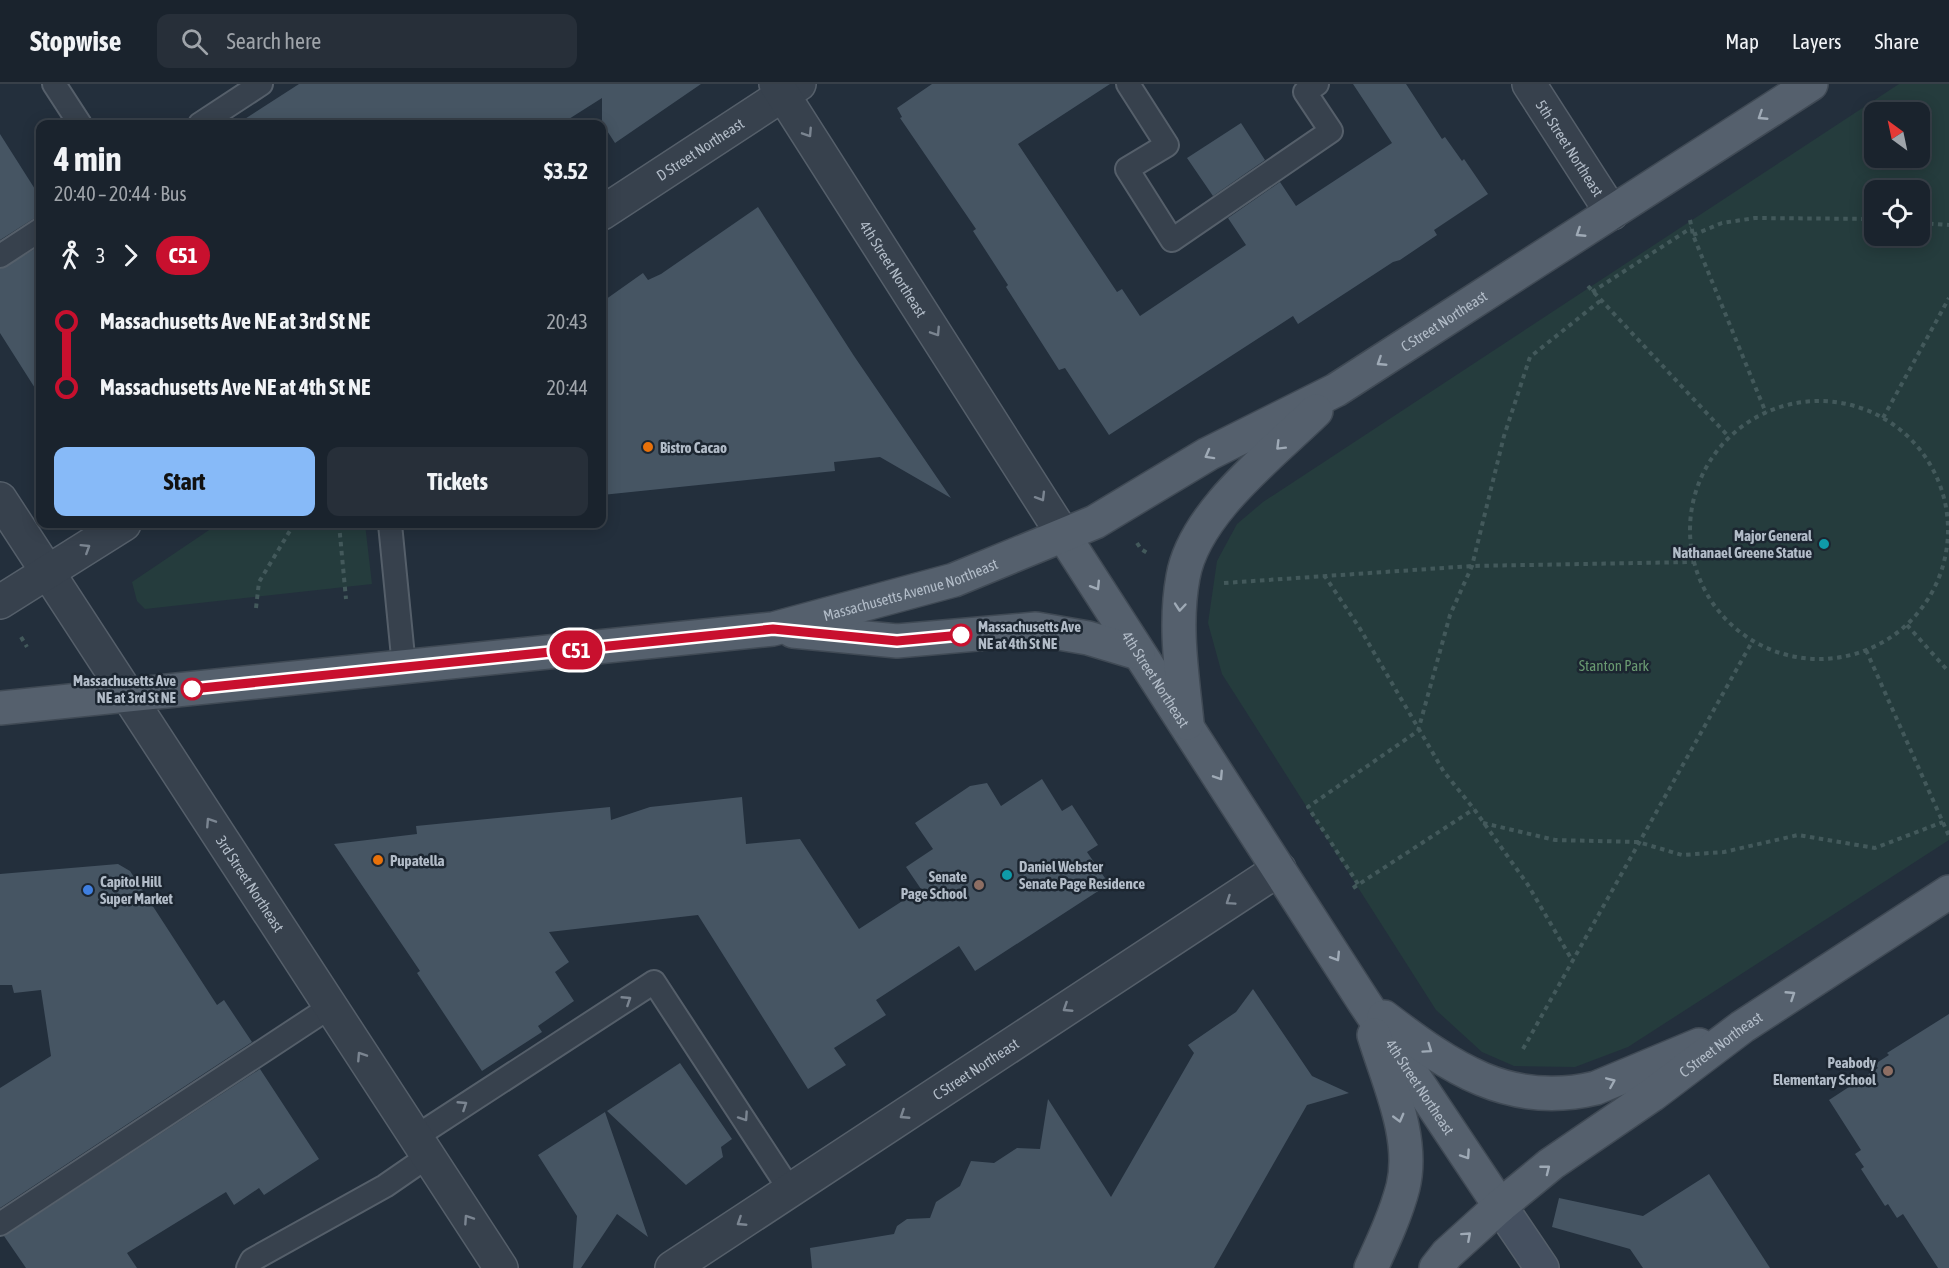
<!DOCTYPE html>
<meta charset="utf-8">
<style>
body{margin:0;font-family:"Asap Condensed",sans-serif;background:#272f39;color:#f1f3f6;height:100vh;display:flex;flex-direction:column;font-size:22px;white-space:nowrap}
*{box-sizing:border-box;margin:0}
p{font-size:20px;color:#9fa4aa}
.icon{flex:none;width:33px;height:33px;fill:none;stroke:currentColor;stroke-width:2;stroke-linecap:round;stroke-linejoin:round}
.map{position:relative;flex:1;overflow:hidden}
.details{position:absolute;left:36px;top:36px;width:570px;height:408px;display:flex;flex-direction:column;background:#1a232d;border-radius:12px;box-shadow:0 3px 15px #0003,0 0 0 2px #384049}
.details>*{flex:none}
.badge{padding:0 12px;border-radius:20px;font-size:21px;line-height:39px}
.needle{width:39px;rotate:327deg}
.tools{position:absolute;left:1864px;top:18px;display:grid;gap:12px}
.tools a{display:grid;place-items:center;width:66px;height:66px;border-radius:12px;background:#1a232d;box-shadow:0 3px 15px #0003,0 0 0 2px #384049;font-size:30px}
.map>.badge{position:absolute;translate:-50% -50%;box-shadow:0 0 0 3px #fff}
.legs{display:flex;align-items:center;gap:9px;height:66px;padding:0 18px;font-size:20px}
.legs p{margin-inline-start:auto}
.overview{display:flex;align-items:center;justify-content:space-between;height:102px;padding:0 18px}
h1{font-size:33px;font-weight:700;line-height:45px}
.primary-button{display:flex;gap:12px;margin-top:auto;padding:12px 18px}
.primary-button a{flex:1;height:69px;border-radius:12px;background:#87baf8;color:#111;font-size:24px;font-weight:700;line-height:69px;text-align:center}
.primary-button a+a{background:#272f39;color:#f1f3f6}
ul{padding:0 18px;list-style:none}
li{display:flex;align-items:center;gap:21px;height:66px;font-size:22px}
li i{display:grid;place-items:center;width:9px;height:100%;margin:0 8px;background:currentColor}
li i::after{content:'';width:15px;height:15px;margin:-8px;border:4px solid;border-radius:50%;background:#1a232d}
li p{margin-inline-start:auto}
li:first-child i{background:linear-gradient(#0000 50%,currentColor 0)}
li:last-child i{background:linear-gradient(currentColor 50%,#0000 0)}
header{display:flex;align-items:center;gap:36px;box-sizing:border-box;height:84px;padding:0 30px;background:#1a232d;border-bottom:2px solid #384049}
header strong{font-size:28px}
nav{display:flex;gap:33px;margin-inline-start:auto;font-size:21px}
.search{width:420px;height:54px;background:#272f39;display:flex;align-items:center;gap:15px;box-sizing:border-box;padding:0 21px;border-radius:12px;color:#9fa4aa;font-size:22px}
.map>svg:first-child{display:block}
.green{fill:#253c3d;fill-rule:evenodd}
.building{fill:#465563}
.lines{fill:none;stroke-linecap:round;stroke-linejoin:round}
.service-casing{stroke:#555f6a;stroke-width:26}
.minor-casing{stroke:#555f6a;stroke-width:36}
.tertiary-casing{stroke:#555f6a;stroke-width:36}
.secondary-casing{stroke:#555f6a;stroke-width:36}
.primary-casing{stroke:#404a55;stroke-width:36}
.path{stroke:#43595b;stroke-width:4;stroke-dasharray:4.5 4.5;stroke-linecap:butt}
.service{stroke:#37414d;stroke-width:22}
.minor{stroke:#37414d;stroke-width:33}
.tertiary{stroke:#37414d;stroke-width:33}
.secondary{stroke:#455060;stroke-width:33}
.primary{stroke:#55606d;stroke-width:33}
.oneway{stroke:#9faab6}
.oneway2{stroke:#7b8591}
.line-1-casing{stroke:#fff;stroke-width:14}
.line-1{stroke:#c8102e;stroke-width:9}
.food-dot{fill:#e8710a;stroke:#1c2631;stroke-width:2}
.culture-dot{fill:#0f9aa8;stroke:#1c2631;stroke-width:2}
.stop-1-dot{fill:#fff;stroke:#c8102e;stroke-width:3}
.education-dot{fill:#8d6e63;stroke:#1c2631;stroke-width:2}
.shop-dot{fill:#3f7fe0;stroke:#1c2631;stroke-width:2}
.labels{text-anchor:middle;dominant-baseline:central;stroke-width:5;stroke-linejoin:round;paint-order:stroke}
.street-label{font-size:15px;fill:#b2bcc8;stroke:#1c2631}
.poi-label{font-size:15px;font-weight:bold;fill:#b2bcc8;stroke:#1c2631;text-anchor:start}
.stop-label{font-size:15px;font-weight:bold;fill:#b2bcc8;stroke:#1c2631;text-anchor:start}
.park-label{font-size:15px;fill:#699971;stroke:#1c2631}
</style>
<header>
<strong>Stopwise</strong>
<div class="search"><svg class="icon" aria-label="search" viewBox="0 0 24 24"><circle cx="10" cy="10" r="6"/><path d="M15 15l6 6"/></svg>Search here</div>
<nav><a>Map</a><a>Layers</a><a>Share</a></nav>
</header>
<div class="map">
<svg width="1949" height="1184" viewBox="0 0 1949 1184">
<rect width="100%" height="100%" fill="#232f3c"/>
<!-- green -->
<path class="green" d="M1899,0H1949V756L1628,963L1575,983L1514,982L1482,968L1436,926L1222,590L1208,539L1217,477L1237,440L1263,418ZM1920,28V74H1875V28ZM1920,106V152H1875V106Z
M218,440H365L372,500L145,525L137,517L132,498Z"/>
<!-- building -->
<path class="building" d="M299,0H701L615,59L602,39V14L561,40H237Z
M932,0H1110L1018,60L1117,208L1122,205L1140,232L1246,161L1228,134L1280,98L1296,122L1392,59L1353,0H1406L1442,55L1445,53L1462,77L1464,75L1488,110L1434,146L1437,151L1400,176L1393,178L1298,240L1293,232L1109,351L1065,284L1059,286L1006,203L1008,201L973,147L976,145L900,34L902,33L897,24Z
M1241,39L1265,76L1213,112L1187,74Z
M0,50L40,113V133L33,135L0,156Z
M758,123L854,272L951,414L880,373L834,378L835,387L602,411V218L643,189L648,196L661,190Z
M40,162V312L0,249V185Z
M1042,695L1062,727L1072,721L1098,761L1087,768L1109,800L975,887L959,862L876,916L886,931L834,964L846,981L808,1005L698,831L549,848L569,878L555,888L574,917L538,942L542,948L482,987L417,889L420,887L334,760L417,750L416,742L610,723L611,736L650,723L742,713L746,760L800,755L859,845L921,805L906,783L933,765L915,739L970,702L987,699L1001,722Z
M118,780L130,787L217,921L224,916L252,958L0,1124V1004L51,972L41,906L14,909L12,901H0V790Z
M1253,905L1312,992L1349,1009L1307,1021L1214,1184H812L810,1164L894,1150L897,1142L907,1135L930,1134L936,1118L960,1102L971,1077L994,1079L1017,1064L1040,1065L1048,1015L1111,1113L1194,969L1188,961L1236,928Z
M1949,930V1184H1938L1903,1130L1897,1134L1888,1120L1885,1122L1861,1085L1864,1083L1855,1070L1861,1066L1829,1016L1878,984L1875,980L1889,971L1887,969Z
M680,979L732,1055L721,1063L723,1073L686,1101L607,1027Z
M260,985L319,1075L264,1111L259,1104L234,1121L226,1108L127,1169L137,1184H26L4,1152Z
M605,1028L648,1153L617,1130L581,1184H573L577,1132L538,1071Z
M1709,1090L1770,1184H1643L1630,1165L1552,1143L1559,1114L1643,1132Z"/>
<g class="lines">
<!-- service casing -->
<g class="service-casing">
<path id="service" d="M54,0L80,40
M1128,0L1167,61L1127,85L1172,156L1331,47L1305,8L1317,0
M200,40L261,0
M0,172L40,146
M390,440L404,583
M414,1054L654,898L790,1106
M0,1140L330,923
M248,1184L252,1176L385,1102L427,1073"/>
</g>
<!-- minor casing -->
<g class="minor-casing">
<g id="minor">
<path id="s1" d="M1529,0L1612,129"/>
<path id="s2" d="M602,129L799,0"/>
<path id="s3" d="M0,415L501,1184"/>
<path d="M0,518L124,440"/>
<path id="s4" d="M672,1184L1279,785"/>
</g>
</g>
<!-- tertiary casing -->
<g class="tertiary-casing">
<g id="tertiary">
<path id="s5" d="M776,0L1064,452"/>
</g>
</g>
<!-- secondary casing -->
<g class="secondary-casing">
<path id="secondary" d="M1500,1122L1542,1184"/>
</g>
<!-- primary casing -->
<g class="primary-casing">
<g id="primary">
<path id="s6" d="M1064,452L1364,918L1500,1122"/>
<path d="M793,547L897,557L1036,545L1088,554L1138,569"/>
<path id="s7" d="M0,624L773,545L954,496L1095,438L1208,370L1336,306L1811,0"/>
<path d="M1187,639C1182,590 1174,541 1183,493C1194,429 1272,370 1316,327"/>
<path d="M1384,933C1450,983 1509,1025 1596,1004L1699,961"/>
<path d="M1371,1184C1383,1158 1396,1130 1403,1103C1415,1054 1388,997 1374,951"/>
<path id="s8" d="M1436,1184L1447,1170L1500,1122L1551,1080L1652,1011L1742,943L1949,808"/>
</g>
</g>
<!-- path -->
<path class="path" d="M1690,136L1693,151L1766,329
M1920,139L1949,141
M1693,151L1722,139L1755,134L1875,135
M1588,202L1729,353
M1592,208L1691,144
M1690 446a129 129 0 1 1 258 0a129 129 0 1 1-258 0Z
M1883,334L1949,214
M339,440L346,515
M1137,459L1141,465L1149,470
M1324,491L1359,543L1444,688L1474,725L1528,801L1572,876
M1224,499L1472,482L1693,478
M256,524L259,498L294,440
M1907,541L1949,588
M21,553L27,563
M1866,566L1949,752
M1483,739L1555,756L1638,758L1682,771L1724,768L1798,751L1875,764L1943,738
M1358,800L1308,723L1418,647L1450,531L1472,482L1504,352L1530,273L1600,217
M1353,804L1474,725
M1523,965L1752,558"/>
<!-- service -->
<use href="#service" class="service"/>
<!-- minor -->
<use href="#minor" class="minor"/>
<!-- tertiary -->
<use href="#tertiary" class="tertiary"/>
<!-- secondary -->
<use href="#secondary" class="secondary"/>
<!-- primary -->
<use href="#primary" class="primary"/>
</g>
<!-- one-way arrows -->
<defs><path id="oneway-chevron" d="M-2-3.5L2.5 0L-2 3.5" fill="none" stroke-width="1.6" stroke-linecap="round" stroke-linejoin="round" transform="scale(1.5)"/></defs>
<g class="oneway">
<use href="#oneway-chevron" transform="translate(1762 32) rotate(147)"/>
<use href="#oneway-chevron" transform="translate(1580 149) rotate(147)"/>
<use href="#oneway-chevron" transform="translate(1381 278) rotate(147)"/>
<use href="#oneway-chevron" transform="translate(1280 362) rotate(135)"/>
<use href="#oneway-chevron" transform="translate(1209 371) rotate(151)"/>
<use href="#oneway-chevron" transform="translate(1096 502) rotate(58)"/>
<use href="#oneway-chevron" transform="translate(1180 523) rotate(95)"/>
<use href="#oneway-chevron" transform="translate(1219 692) rotate(57)"/>
<use href="#oneway-chevron" transform="translate(1336 873) rotate(58)"/>
<use href="#oneway-chevron" transform="translate(1791 911) rotate(-33)"/>
<use href="#oneway-chevron" transform="translate(1428 965) rotate(35)"/>
<use href="#oneway-chevron" transform="translate(1611 998) rotate(-23)"/>
<use href="#oneway-chevron" transform="translate(1399 1034) rotate(75)"/>
<use href="#oneway-chevron" transform="translate(1466 1071) rotate(56)"/>
<use href="#oneway-chevron" transform="translate(1546 1085) rotate(-38)"/>
<use href="#oneway-chevron" transform="translate(1467 1152) rotate(-42)"/>
</g>
<g class="oneway2">
<use href="#oneway-chevron" transform="translate(808 49) rotate(57)"/>
<use href="#oneway-chevron" transform="translate(936 248) rotate(57)"/>
<use href="#oneway-chevron" transform="translate(1041 413) rotate(59)"/>
<use href="#oneway-chevron" transform="translate(86 464) rotate(-32)"/>
<use href="#oneway-chevron" transform="translate(210 738) rotate(-123)"/>
<use href="#oneway-chevron" transform="translate(1230 817) rotate(146)"/>
<use href="#oneway-chevron" transform="translate(627 916) rotate(-33)"/>
<use href="#oneway-chevron" transform="translate(1067 924) rotate(147)"/>
<use href="#oneway-chevron" transform="translate(361 972) rotate(-123)"/>
<use href="#oneway-chevron" transform="translate(463 1021) rotate(-33)"/>
<use href="#oneway-chevron" transform="translate(904 1031) rotate(147)"/>
<use href="#oneway-chevron" transform="translate(744 1033) rotate(56)"/>
<use href="#oneway-chevron" transform="translate(468 1135) rotate(-124)"/>
<use href="#oneway-chevron" transform="translate(741 1138) rotate(147)"/>
</g>
<g class="lines">
<!-- line-1 casing -->
<g class="line-1-casing">
<path id="line-1" d="M192,605L773,545L897,557L961,551"/>
</g>
<!-- line-1 -->
<use href="#line-1" class="line-1"/>
</g>
<!-- markers -->
<g class="food-dot">
<circle cx="648" cy="363" r="6"/>
<circle cx="378" cy="776" r="6"/>
</g>
<g class="culture-dot">
<circle cx="1824" cy="460" r="6"/>
<circle cx="1007" cy="791" r="6"/>
</g>
<g class="stop-1-dot">
<circle cx="961" cy="551" r="10"/>
<circle cx="192" cy="605" r="10"/>
</g>
<g class="education-dot">
<circle cx="979" cy="801" r="6"/>
<circle cx="1888" cy="987" r="6"/>
</g>
<circle class="shop-dot" cx="88" cy="806" r="6"/>
<g class="labels">
<!-- street labels -->
<g class="street-label">
<text stroke="none"><textPath href="#s1" startOffset="76">5th Street Northeast</textPath></text>
<text stroke="none"><textPath href="#s2" startOffset="117">D Street Northeast</textPath></text>
<text stroke="none"><textPath href="#s5" startOffset="219">4th Street Northeast</textPath></text>
<text stroke="none"><textPath href="#s7" startOffset="1520">C Street Northeast</textPath></text>
<text stroke="none"><textPath href="#s7" startOffset="920">Massachusetts Avenue Northeast</textPath></text>
<text stroke="none"><textPath href="#s6" startOffset="170">4th Street Northeast</textPath></text>
<text stroke="none"><textPath href="#s3" startOffset="459">3rd Street Northeast</textPath></text>
<text stroke="none"><textPath href="#s8" startOffset="363">C Street Northeast</textPath></text>
<text stroke="none"><textPath href="#s4" startOffset="363">C Street Northeast</textPath></text>
<text stroke="none"><textPath href="#s6" startOffset="656">4th Street Northeast</textPath></text>
</g>
<!-- poi labels -->
<g class="poi-label">
<text x="660" y="363">Bistro Cacao</text>
<text x="1812" y="451" text-anchor="end">Major General<tspan x="1812" dy="17">Nathanael Greene Statue</tspan></text>
<text x="390" y="776">Pupatella</text>
<text x="1019" y="782">Daniel Webster<tspan x="1019" dy="17">Senate Page Residence</tspan></text>
<text x="967" y="792" text-anchor="end">Senate<tspan x="967" dy="17">Page School</tspan></text>
<text x="100" y="797">Capitol Hill<tspan x="100" dy="17">Super Market</tspan></text>
<text x="1876" y="978" text-anchor="end">Peabody<tspan x="1876" dy="17">Elementary School</tspan></text>
</g>
<!-- stop labels -->
<g class="stop-label">
<text x="978" y="542">Massachusetts Ave<tspan x="978" dy="17">NE at 4th St NE</tspan></text>
<text x="176" y="596" text-anchor="end">Massachusetts Ave<tspan x="176" dy="17">NE at 3rd St NE</tspan></text>
</g>
<!-- park labels -->
<g class="park-label">
<text x="1614" y="581">Stanton Park</text>
</g>
</g>
</svg>
<div class="tools">
<a><svg class="needle" viewBox="-14 -14 28 28"><path d="M0-13l5 13h-10z" fill="#e53935"/><path d="M0 13l5-13h-10z" fill="#9fa4aa"/></svg></a>
<a><svg class="icon" aria-label="locate" viewBox="0 0 24 24"><circle cx="12" cy="12" r="6"/><path d="M12 2v4M12 18v4M2 12h4M18 12h4"/></svg></a>
</div>
<b class="badge" style="left:576px;top:566px;background:#c8102e;color:#fff">C51</b>
<section class="details">
<div class="overview"><div><h1>4 min</h1><p>20:40 – 20:44 · Bus</p></div><b>$3.52</b></div>
<div class="legs"><svg class="icon" aria-label="walk" viewBox="0 0 24 24"><circle cx="13" cy="4" r="2"/><path d="M13 8l-2 6 4 7M11 14l-3 7M7 12l3-4h3l4 4"/></svg>3<svg class="icon" aria-label="forward" viewBox="0 0 24 24"><path d="M9 5l7 7-7 7"/></svg><b class="badge" style="background:#c8102e;color:#fff">C51</b></div>
<ul>
<li><i style="color:#c8102e"></i><b>Massachusetts Ave NE at 3rd St NE</b><p>20:43</p></li>
<li><i style="color:#c8102e"></i><b>Massachusetts Ave NE at 4th St NE</b><p>20:44</p></li>
</ul>
<div class="primary-button"><a>Start</a><a>Tickets</a></div>
</section>
</div>
